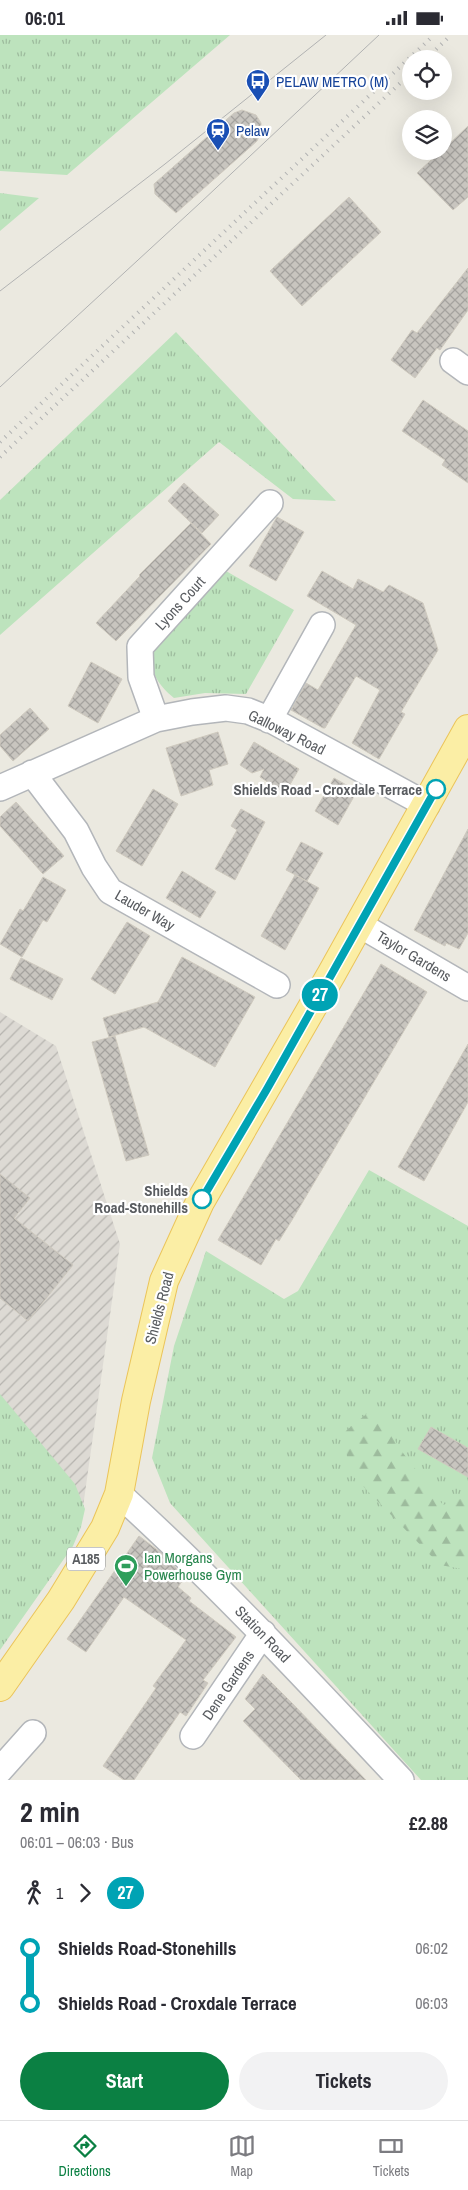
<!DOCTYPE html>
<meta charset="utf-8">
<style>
body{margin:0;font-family:"Archivo Narrow",sans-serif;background:#f2f2f3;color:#2b2b33;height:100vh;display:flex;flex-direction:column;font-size:19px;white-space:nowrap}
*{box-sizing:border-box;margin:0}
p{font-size:16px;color:#7c7c81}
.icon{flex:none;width:28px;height:28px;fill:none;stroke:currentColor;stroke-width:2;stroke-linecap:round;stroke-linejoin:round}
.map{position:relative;height:1745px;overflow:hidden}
.side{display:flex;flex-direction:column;background:#fff;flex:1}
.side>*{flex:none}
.badge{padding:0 10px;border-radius:16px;font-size:18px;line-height:32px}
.controls{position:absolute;left:402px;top:15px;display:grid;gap:10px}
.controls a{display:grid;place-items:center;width:50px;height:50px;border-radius:50%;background:#fff;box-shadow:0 5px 20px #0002;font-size:25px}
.map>.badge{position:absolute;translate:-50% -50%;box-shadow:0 0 0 2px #fff}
.legs{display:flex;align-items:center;gap:8px;height:55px;padding:0 20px;font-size:16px}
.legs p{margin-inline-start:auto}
.summary{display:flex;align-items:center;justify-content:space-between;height:85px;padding:0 20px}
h1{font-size:28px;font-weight:800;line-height:38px}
.button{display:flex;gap:10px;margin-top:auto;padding:10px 20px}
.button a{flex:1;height:58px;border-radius:30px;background:#0b8043;color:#fff;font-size:20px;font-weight:800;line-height:58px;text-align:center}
.button a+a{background:#f2f2f3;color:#2b2b33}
ul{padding:0 20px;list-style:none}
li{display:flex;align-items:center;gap:18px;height:55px;font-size:19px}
li i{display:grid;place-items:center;width:8px;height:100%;margin:0 6px;background:currentColor}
li i::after{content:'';width:12px;height:12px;margin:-6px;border:4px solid;border-radius:50%;background:#fff}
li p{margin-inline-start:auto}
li:first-child i{background:linear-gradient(#0000 50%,currentColor 0)}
li:last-child i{background:linear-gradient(currentColor 50%,#0000 0)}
.status{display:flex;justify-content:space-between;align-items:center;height:35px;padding:0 25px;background:#fff;direction:ltr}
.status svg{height:14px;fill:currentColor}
.menu{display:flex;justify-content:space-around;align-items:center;height:70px;border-top:1px solid #e1e1e2;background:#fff;font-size:14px;color:#7c7c81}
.menu a{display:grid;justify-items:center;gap:2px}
.menu .active{color:#0b8043}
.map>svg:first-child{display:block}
.industrial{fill:url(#industrial-furrows)}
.grass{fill:url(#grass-tufts)}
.forest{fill:url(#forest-firs)}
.building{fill:url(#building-cross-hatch);stroke:#cfcabf}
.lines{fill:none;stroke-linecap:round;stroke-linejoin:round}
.minor-casing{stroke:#b3b6ba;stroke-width:28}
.major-casing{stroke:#ebc459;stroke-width:30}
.minor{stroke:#fff;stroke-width:25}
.major{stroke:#fbeea5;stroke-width:28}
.tram{stroke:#b1b2b2;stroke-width:1}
.rail{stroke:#b1b2b2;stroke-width:4;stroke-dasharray:1 6;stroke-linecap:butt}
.line-1-casing{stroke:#fff;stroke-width:11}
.line-1{stroke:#00a3b4;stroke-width:8}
.stop-1-dot{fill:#fff;stroke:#00a3b4;stroke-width:2.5}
.labels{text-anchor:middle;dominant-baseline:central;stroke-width:4.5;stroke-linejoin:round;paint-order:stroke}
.shield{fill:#fff;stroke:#8b8d90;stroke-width:1}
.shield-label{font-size:14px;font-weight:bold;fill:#595c60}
.transit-label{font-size:15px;fill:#164399;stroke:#fff;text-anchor:start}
.street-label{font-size:15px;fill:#595c60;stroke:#fff}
.stop-label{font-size:15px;font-weight:bold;fill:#595c60;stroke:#fff;text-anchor:end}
.leisure-label{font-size:15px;fill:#27864d;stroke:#fff;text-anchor:start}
</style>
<div class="status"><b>06:01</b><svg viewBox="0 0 49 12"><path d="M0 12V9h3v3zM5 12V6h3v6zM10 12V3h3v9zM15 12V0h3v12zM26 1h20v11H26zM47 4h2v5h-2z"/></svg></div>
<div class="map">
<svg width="468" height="1745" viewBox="0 0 468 1745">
<defs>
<pattern id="industrial-furrows" width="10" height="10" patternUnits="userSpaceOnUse" patternTransform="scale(1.25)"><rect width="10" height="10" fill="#dddad4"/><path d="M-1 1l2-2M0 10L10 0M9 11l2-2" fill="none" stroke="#b6b4af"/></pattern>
<pattern id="grass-tufts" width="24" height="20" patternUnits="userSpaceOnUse" patternTransform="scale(1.25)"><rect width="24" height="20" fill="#bde3bd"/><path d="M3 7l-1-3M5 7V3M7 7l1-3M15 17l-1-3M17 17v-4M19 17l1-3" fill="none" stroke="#9dbb9d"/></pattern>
<pattern id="forest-firs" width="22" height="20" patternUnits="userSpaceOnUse" patternTransform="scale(1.25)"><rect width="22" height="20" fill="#bde3bd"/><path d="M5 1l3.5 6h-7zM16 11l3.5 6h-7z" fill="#9dbb9d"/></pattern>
<pattern id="building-cross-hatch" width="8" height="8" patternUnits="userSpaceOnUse" patternTransform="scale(1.25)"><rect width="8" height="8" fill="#c8c5bf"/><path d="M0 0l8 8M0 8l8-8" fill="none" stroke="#a5a39f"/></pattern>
</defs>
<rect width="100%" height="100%" fill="#ebe9e0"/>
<!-- industrial -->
<path class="industrial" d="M0,977L56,1011L120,1209L83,1472L0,1572Z"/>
<!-- grass -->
<path class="grass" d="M0,0H230L67,140L0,136Z
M0,158L39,163L0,196Z
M176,297L336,466L293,464L219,407L0,600V465Z
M226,536L294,575L246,659L205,658L174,663C158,650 151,638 150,617Z
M369,1135L468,1191V1745H421L170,1468L152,1423L174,1311L206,1216L284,1264L298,1256Z
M0,1359L75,1449L85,1474L81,1492L73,1511L0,1615Z"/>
<!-- forest -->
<path class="forest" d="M375,1372L400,1414L443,1470L468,1461V1535L440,1530L351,1439L342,1399Z"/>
<!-- building -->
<path class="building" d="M242,75L256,80L261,88V96L257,106L176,178L155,159L154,149L234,78Z
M468,91V162L453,175L417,138L441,116H444V114Z
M349,162L381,197L302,271L270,236Z
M468,233V275L440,315L437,313L415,343L391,325L412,295L417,298Z
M423,365L468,396V448L442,430L445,425L402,396Z
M184,448L219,480L202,498L168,466Z
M277,482L304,497L276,546L249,531Z
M191,488L211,509L116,606L96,588L140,541L139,540Z
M322,536L353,554L358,544L383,557L389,550L423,568L438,615L401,677L405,679L379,724L352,708L380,655L356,641L325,693H323L291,675L306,648L318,655L356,590L307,561Z
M91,627L122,644L98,688L68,671Z
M30,673L49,694L13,726L0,711V700Z
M218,697L228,729L209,735L213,750L181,761L166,713Z
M254,707L299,734L285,758L260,742L264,734L252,738L240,730Z
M334,743L357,756L338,790L315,776Z
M153,754L178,769L142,831L116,816Z
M16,767L64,821L43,839L0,791V782Z
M241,774L265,787L235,845L215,834L237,795L231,791Z
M468,794V898L459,914L446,908L445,911L414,895Z
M301,807L323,818L307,846L286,835Z
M182,836L216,857L200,883L166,863Z
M295,840L319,853L285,915L261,901Z
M43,842L66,855L47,887L43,885L22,922L0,909L20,874L23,876Z
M127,887L150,901L115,959L91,944Z
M182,922L255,962L215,1032L144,992L109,1002L103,983L158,967Z
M21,923L63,944L52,965L10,944Z
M381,929L427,957L292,1185L279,1206L276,1204L261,1230L218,1205Z
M115,1001L149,1120L126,1126L92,1007Z
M468,1009V1067L424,1146L398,1132Z
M0,1139L30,1163L14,1183L73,1230L28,1286L0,1263Z
M431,1392L468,1413V1442L418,1414Z
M139,1501L160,1517L185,1542L178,1552L191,1563L189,1566L236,1602L203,1645L208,1648L186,1681L180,1677L134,1745H124L103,1731L156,1653L153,1651L186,1605L124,1562L86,1617L67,1604Z
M263,1639L292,1668L366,1745H301L243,1686L255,1674L245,1664Z"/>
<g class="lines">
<!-- minor casing -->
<g class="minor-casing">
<path id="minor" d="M453,326L468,337
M156,684L141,642L140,612L270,468
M269,685L322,590
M32,738L76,796L94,832L110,856L277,950
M0,753L156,684L192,677L226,673L248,676L273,686L427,770
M360,890L468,953
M119,1459C218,1549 309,1647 401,1745
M193,1701L263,1598
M0,1735L33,1698"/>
</g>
<!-- major casing -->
<g class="major-casing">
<path id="major" d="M0,1652L61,1565L105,1493L119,1459L136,1366L164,1246L200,1167L332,938L468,694"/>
</g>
<!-- minor -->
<use href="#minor" class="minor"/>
<!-- major -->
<use href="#major" class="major"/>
<!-- tram -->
<path class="tram" d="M0,256L165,129L326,0
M0,352L200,168L379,0"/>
<!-- rail -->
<path class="rail" d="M426,24L451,0
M0,407L434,0
M0,422L411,38"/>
</g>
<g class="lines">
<!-- line-1 casing -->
<g class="line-1-casing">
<path id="line-1" d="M202,1164L267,1054L436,754"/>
</g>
<!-- line-1 -->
<use href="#line-1" class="line-1"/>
</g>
<!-- icons -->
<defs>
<g id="bus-pin" transform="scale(1.25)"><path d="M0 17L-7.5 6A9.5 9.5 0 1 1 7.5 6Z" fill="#1a4fb4" stroke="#fff"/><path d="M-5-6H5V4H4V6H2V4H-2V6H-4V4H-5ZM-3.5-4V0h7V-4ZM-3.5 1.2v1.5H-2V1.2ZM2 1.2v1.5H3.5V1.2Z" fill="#fff"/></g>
<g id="station-pin" transform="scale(1.25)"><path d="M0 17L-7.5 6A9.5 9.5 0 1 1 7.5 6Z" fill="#1a4fb4" stroke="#fff"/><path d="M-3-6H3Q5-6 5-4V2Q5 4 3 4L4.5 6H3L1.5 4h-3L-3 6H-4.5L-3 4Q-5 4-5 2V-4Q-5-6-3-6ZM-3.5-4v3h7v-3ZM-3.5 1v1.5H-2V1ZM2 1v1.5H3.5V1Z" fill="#fff"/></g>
<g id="stadium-pin" transform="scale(1.25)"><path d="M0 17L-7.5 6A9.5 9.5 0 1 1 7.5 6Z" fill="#2e9e5b" stroke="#fff"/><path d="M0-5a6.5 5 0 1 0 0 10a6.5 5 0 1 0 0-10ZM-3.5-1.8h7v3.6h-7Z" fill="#fff"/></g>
</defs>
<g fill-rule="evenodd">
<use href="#bus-pin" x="258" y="46"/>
<use href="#station-pin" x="218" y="95"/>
<use href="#stadium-pin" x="126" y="1531"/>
</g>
<!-- markers -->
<g class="stop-1-dot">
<circle cx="436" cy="754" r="9"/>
<circle cx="202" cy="1164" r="9"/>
</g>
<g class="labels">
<!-- shield labels -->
<rect class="shield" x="67" y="1512.5" width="38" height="23" rx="4"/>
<g class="shield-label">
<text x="86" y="1524">A185</text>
</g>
<!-- transit labels -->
<g class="transit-label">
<text x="276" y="46">PELAW METRO (M)</text>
<text x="236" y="95">Pelaw</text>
</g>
<!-- street labels -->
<g class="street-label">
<text transform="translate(180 568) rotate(-48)">Lyons Court</text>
<text transform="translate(287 697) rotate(26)">Galloway Road</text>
<text transform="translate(145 875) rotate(30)">Lauder Way</text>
<text transform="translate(414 921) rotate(31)">Taylor Gardens</text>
<text transform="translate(159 1273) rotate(-75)">Shields Road</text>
<text transform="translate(263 1599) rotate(46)">Station Road</text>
<text transform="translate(228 1650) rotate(-56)">Dene Gardens</text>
</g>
<!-- stop labels -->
<g class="stop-label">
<text x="422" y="754">Shields Road - Croxdale Terrace</text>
<text x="188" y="1155">Shields<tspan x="188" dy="17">Road-Stonehills</tspan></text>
</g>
<!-- leisure labels -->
<g class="leisure-label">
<text x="144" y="1522">Ian Morgans<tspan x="144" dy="17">Powerhouse Gym</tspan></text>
</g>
</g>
</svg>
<div class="controls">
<a><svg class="icon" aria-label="locate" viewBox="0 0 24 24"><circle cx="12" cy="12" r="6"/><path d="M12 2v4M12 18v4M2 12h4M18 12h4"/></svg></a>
<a><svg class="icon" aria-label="layers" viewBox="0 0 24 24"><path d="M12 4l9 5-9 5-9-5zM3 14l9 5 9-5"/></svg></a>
</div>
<b class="badge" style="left:320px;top:960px;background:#00a3b4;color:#fff">27</b>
</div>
<section class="side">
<div class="summary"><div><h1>2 min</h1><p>06:01 – 06:03 · Bus</p></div><b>£2.88</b></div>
<div class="legs"><svg class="icon" aria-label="walk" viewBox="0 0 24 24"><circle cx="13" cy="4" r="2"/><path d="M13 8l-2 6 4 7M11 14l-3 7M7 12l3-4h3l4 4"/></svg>1<svg class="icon" aria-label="forward" viewBox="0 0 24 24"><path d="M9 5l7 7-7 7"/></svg><b class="badge" style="background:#00a3b4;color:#fff">27</b></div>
<ul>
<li><i style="color:#00a3b4"></i><b>Shields Road-Stonehills</b><p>06:02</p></li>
<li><i style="color:#00a3b4"></i><b>Shields Road - Croxdale Terrace</b><p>06:03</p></li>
</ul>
<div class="button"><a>Start</a><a>Tickets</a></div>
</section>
<nav class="menu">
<a class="active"><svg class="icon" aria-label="directions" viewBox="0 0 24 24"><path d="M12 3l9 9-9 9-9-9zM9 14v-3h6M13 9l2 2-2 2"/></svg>Directions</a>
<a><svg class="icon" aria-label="map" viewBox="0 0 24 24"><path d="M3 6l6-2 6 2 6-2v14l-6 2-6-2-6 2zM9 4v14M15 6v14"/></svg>Map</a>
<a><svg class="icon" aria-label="tickets" viewBox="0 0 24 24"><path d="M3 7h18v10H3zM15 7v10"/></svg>Tickets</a>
</nav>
